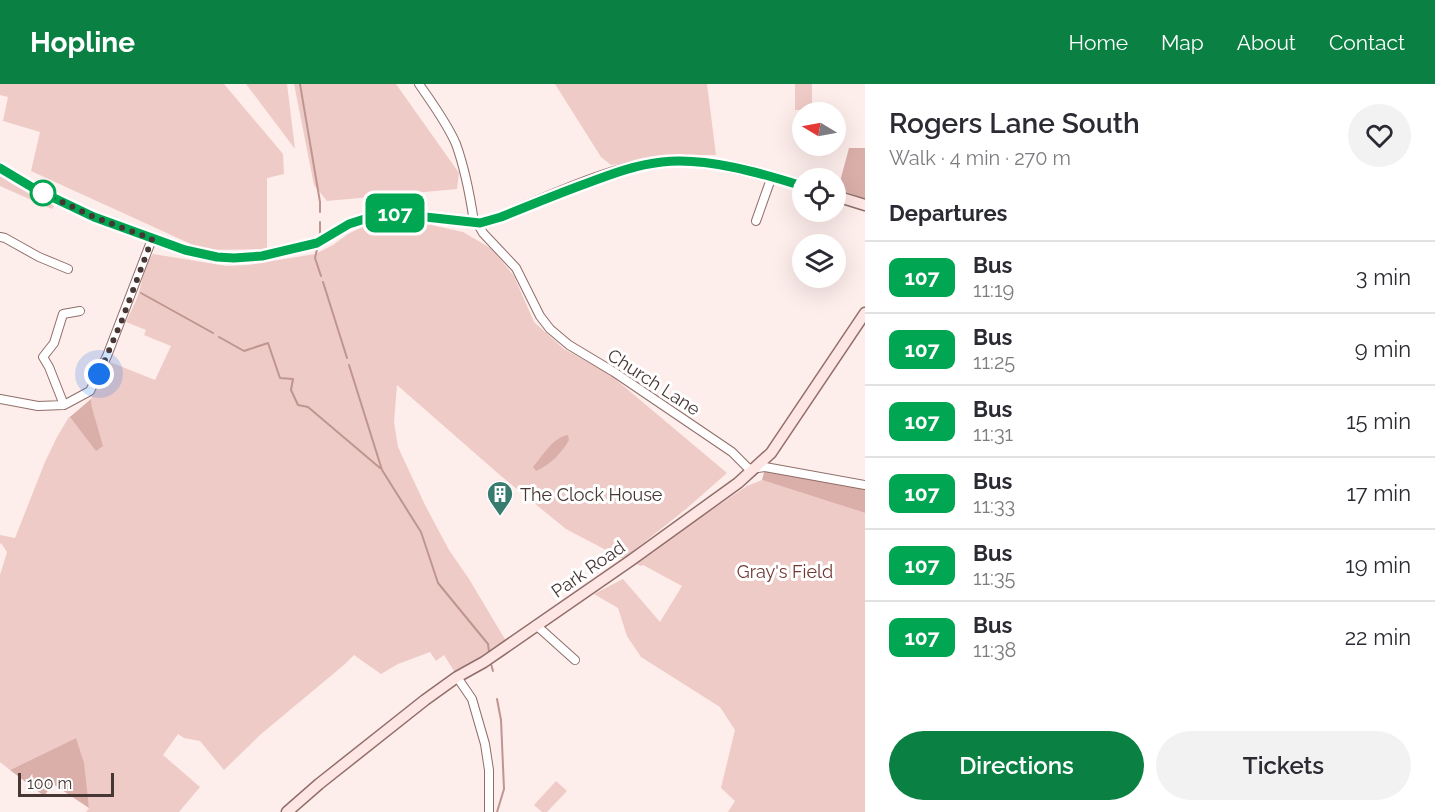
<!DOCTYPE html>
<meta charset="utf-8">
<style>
body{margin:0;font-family:Raleway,sans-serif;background:#f2f2f3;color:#2b2b33;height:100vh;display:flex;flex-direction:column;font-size:22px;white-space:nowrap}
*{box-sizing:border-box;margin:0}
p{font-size:20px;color:#7c7c81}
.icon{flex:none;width:33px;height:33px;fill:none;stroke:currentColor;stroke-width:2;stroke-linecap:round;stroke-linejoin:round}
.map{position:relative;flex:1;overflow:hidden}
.details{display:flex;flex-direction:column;background:#fff;width:570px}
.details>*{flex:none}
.badge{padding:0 12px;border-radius:9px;font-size:21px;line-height:39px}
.needle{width:39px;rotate:280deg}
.controls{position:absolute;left:792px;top:18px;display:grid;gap:12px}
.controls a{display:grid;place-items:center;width:54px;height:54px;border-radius:50%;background:#fff;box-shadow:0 6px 24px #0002;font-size:30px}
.scale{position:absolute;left:18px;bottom:15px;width:96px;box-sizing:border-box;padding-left:6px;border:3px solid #463735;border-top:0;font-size:16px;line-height:21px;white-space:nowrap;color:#463735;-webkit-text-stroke:4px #fff;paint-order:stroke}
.you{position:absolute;width:30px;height:30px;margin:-15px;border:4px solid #fff;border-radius:50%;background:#1a73e8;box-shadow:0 0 0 9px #1a73e833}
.map>.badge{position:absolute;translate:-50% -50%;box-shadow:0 0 0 3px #fff}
h2{padding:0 24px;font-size:22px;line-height:54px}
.round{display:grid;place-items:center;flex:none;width:63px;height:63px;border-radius:32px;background:#f2f2f3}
.summary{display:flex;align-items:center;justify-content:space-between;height:102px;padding:0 24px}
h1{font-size:28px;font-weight:600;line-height:45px}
.cta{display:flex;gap:12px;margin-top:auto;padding:12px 24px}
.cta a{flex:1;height:69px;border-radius:36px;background:#0b8043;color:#fff;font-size:24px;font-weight:600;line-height:69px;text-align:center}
.cta a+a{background:#f2f2f3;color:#2b2b33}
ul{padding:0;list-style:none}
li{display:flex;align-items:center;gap:18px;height:72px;padding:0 24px;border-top:2px solid #e1e1e2}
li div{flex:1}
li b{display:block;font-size:22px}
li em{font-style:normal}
li .badge{min-width:66px;font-weight:700;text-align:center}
header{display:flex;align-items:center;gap:36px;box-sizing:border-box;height:84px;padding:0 30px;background:#0b8043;color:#fff}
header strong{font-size:28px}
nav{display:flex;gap:33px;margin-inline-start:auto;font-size:21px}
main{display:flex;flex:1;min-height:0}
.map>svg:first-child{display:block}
.green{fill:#efcbc7}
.forest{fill:#daaea9}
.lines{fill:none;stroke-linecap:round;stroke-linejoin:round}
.stream{stroke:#bf9590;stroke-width:2}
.minor-casing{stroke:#916e6a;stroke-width:10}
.secondary-casing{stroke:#916e6a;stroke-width:13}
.minor{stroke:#fff;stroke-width:8}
.secondary{stroke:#fde6e3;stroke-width:10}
.line-casing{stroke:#fff;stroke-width:14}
.line{stroke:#00a651;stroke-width:9}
.walk{stroke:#463735;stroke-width:6;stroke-dasharray:0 10.8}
.stop-dot{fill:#fff;stroke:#00a651;stroke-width:3}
.labels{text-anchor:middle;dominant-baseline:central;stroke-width:6;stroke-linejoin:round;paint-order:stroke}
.street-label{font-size:18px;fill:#463735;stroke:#fff}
.poi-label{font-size:18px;fill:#463735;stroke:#fff;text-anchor:start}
.park-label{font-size:18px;fill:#713732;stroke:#fff}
</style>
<header>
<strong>Hopline</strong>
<nav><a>Home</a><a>Map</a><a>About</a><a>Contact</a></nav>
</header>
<main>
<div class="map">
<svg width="865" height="728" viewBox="0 0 865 728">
<rect width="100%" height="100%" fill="#fdedeb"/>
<!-- green -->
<path class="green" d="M0,0H224L283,70L284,90L267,94V165L204,166L31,87L40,48L3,37L8,13L0,11Z
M246,0H287L295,65Z
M294,0H396L459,89L457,105L327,117L314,101Z
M555,0H707L716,71H688L611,81L601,73Z
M795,0H812V26H795Z
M0,91L14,101L55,121L52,125L0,102Z
M401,138L422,139L463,148L492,165L514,192L534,238L564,265L608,289L727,389L686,425L623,475L566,445L501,392L397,301L394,338L398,363L425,421L449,466L469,495L506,557L456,590L444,571L436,577L430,568L398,580L381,590L354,571L345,580L260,651L224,686L200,657L184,654L178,650L163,671L200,703L179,728H86L89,724L76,654L10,686L0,678V491L7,468L1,459L0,461V451L15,454L45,378L57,353L69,333L92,324L91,315L103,295L110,278L155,296L171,262L144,251L146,246L126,238C130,229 135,220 138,211C143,197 143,181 153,170L227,182L248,181L315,170L333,161L348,150L366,141Z
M762,396L865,429V728H728L735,717L721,704L735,646L720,623L641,573L627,552L618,524L594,510L623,495L660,538L682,502L643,481L641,482L634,479L747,402Z
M556,697L567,707L547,728H542L534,721Z"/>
<!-- forest -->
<path class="forest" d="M849,64H865V115L838,105Z
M91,315L92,324L103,362L96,367L70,333Z
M568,351L569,356C561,370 551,380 536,387L533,383C542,373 553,353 568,351Z
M765,385L865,405V429L762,396Z
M76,654L84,679L89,724L53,700L44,712L10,686Z"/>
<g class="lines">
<!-- stream -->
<path class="stream" d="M300,0L320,118V128
M320,151V138
M317,165L315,174L321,192
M323,198L347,274
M141,209L213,249
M219,253L244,267L268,259L280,294L293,295L291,306L298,321L308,323L380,384
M349,281L382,386L421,448L438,499L488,560L489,568
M491,580L493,587
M497,615L501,636L504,705L497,728"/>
<!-- minor casing -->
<g class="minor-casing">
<path id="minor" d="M419,0C432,19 447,39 456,60C465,85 470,111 474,138
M756,137L772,92
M480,139L479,142L483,149L516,184L540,232L550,245L569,261L614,288L732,368L749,385L765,383L865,401
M0,153L5,154L39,173L68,185
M0,315L38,322L64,321L90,307L107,272L152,155
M64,321L49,283L43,273L54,259L63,230L80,227
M536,541L575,576
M457,593L472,615L485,660L489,686V728"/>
</g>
<!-- secondary casing -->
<g class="secondary-casing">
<path id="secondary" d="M0,84L35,105L94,133L185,166L217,173L233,174L262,172L317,159L349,140L373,132L389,129L480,139L501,133C551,113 609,84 662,78C705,73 762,89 802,102
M836,112L865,121
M287,728L319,700L425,616L457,593L484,578L630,477L738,399L771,369L865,229"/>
</g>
<!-- minor -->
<use href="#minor" class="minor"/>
<!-- secondary -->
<use href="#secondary" class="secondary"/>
</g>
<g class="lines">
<!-- line casing -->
<g class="line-casing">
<path id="line" d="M0,84L35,105L94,133L185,166L217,173L234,174L262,172L317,159L349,140L374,132L389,129L480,139L501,133C528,122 555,111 582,101C609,91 634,81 662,78C706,73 761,89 802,102"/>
</g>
<!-- line -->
<use href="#line" class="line"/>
<!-- walk -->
<path class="walk" d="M43,109L94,133L152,155L122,236L99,290"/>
</g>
<!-- icons -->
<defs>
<g id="building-pin" transform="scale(1.35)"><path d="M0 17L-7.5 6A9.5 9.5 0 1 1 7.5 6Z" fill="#387c70" stroke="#fff"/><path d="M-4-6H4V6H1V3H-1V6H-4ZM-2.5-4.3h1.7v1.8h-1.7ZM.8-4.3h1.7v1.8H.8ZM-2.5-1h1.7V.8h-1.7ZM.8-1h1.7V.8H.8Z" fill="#fff"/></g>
</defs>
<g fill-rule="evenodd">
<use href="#building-pin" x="500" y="410"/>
</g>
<!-- markers -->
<circle class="stop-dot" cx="43" cy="109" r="12"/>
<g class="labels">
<!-- street labels -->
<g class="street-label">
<text transform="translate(654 298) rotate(33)">Church Lane</text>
<text transform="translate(588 485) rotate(-35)">Park Road</text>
</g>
<!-- poi labels -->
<g class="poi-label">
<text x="520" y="410">The Clock House</text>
</g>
<!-- park labels -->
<g class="park-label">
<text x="785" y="487">Gray's Field</text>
</g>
</g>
</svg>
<div class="controls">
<a><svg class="needle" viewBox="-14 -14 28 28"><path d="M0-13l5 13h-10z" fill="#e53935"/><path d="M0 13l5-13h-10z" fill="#7c7c81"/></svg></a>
<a><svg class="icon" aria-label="locate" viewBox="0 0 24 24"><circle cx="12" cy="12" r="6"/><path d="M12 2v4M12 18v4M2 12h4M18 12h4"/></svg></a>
<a><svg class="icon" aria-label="layers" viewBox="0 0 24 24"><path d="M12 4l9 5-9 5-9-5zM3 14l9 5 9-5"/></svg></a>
</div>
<div class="scale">100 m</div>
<div class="you" style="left:99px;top:290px"></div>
<b class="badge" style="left:395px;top:129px;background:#00a651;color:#fff">107</b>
</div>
<section class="details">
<div class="summary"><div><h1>Rogers Lane South</h1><p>Walk · 4 min · 270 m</p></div><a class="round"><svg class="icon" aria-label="heart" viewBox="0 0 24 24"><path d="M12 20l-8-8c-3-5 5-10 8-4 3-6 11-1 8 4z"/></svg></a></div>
<h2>Departures</h2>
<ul>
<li><span class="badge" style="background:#00a651;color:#fff">107</span><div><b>Bus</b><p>11:19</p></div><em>3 min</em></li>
<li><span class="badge" style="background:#00a651;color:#fff">107</span><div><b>Bus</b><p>11:25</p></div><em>9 min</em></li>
<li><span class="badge" style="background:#00a651;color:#fff">107</span><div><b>Bus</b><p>11:31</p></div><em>15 min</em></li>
<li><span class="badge" style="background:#00a651;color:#fff">107</span><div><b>Bus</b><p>11:33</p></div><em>17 min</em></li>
<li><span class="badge" style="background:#00a651;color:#fff">107</span><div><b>Bus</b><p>11:35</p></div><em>19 min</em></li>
<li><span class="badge" style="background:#00a651;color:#fff">107</span><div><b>Bus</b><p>11:38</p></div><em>22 min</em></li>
</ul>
<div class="cta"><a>Directions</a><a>Tickets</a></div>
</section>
</main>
